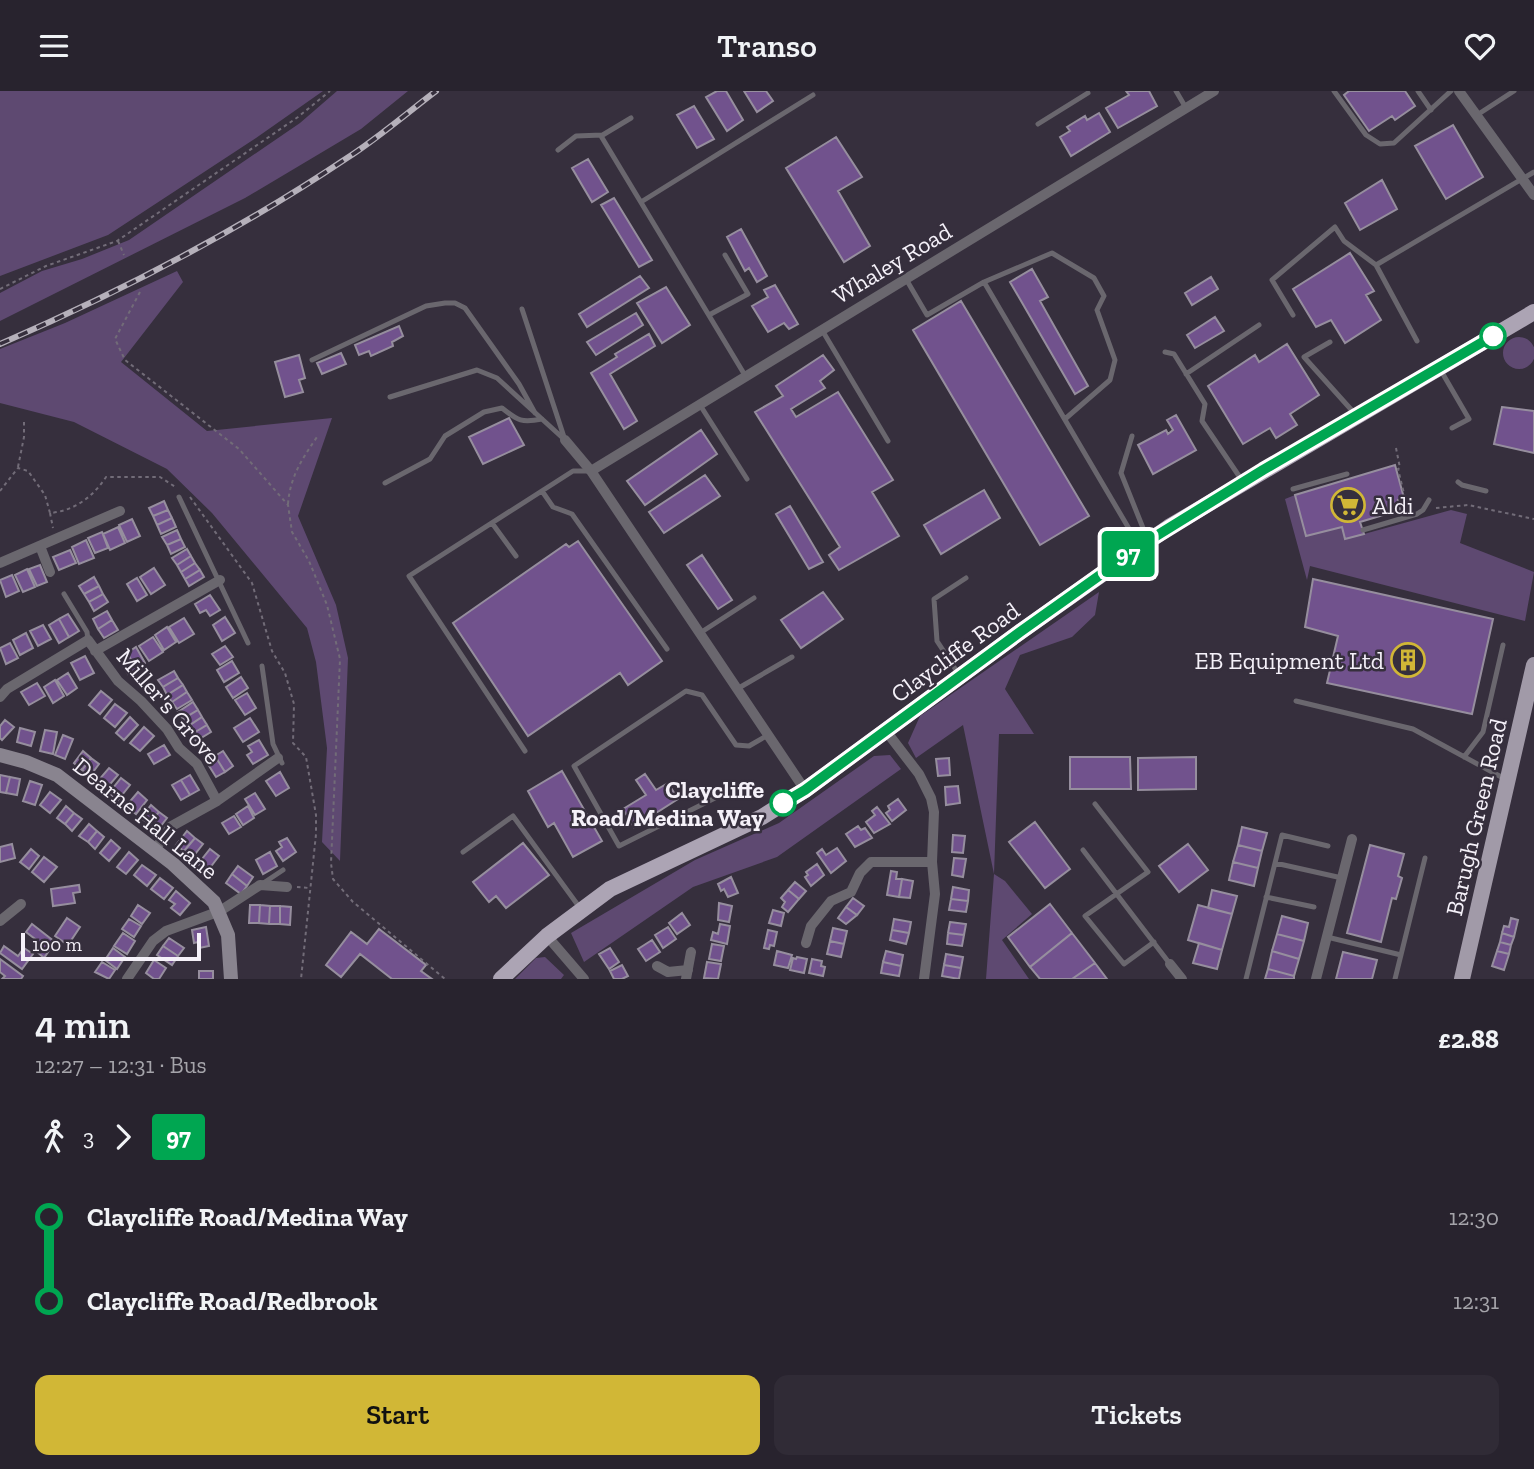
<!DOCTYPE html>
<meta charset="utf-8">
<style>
body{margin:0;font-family:"Zilla Slab",serif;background:#302b36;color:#f1f3f6;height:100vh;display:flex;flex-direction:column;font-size:26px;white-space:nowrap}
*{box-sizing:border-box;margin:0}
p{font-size:23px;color:#a5a4aa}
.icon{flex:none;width:38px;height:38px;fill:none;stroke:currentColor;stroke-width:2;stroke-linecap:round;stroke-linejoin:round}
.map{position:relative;height:888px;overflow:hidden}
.drawer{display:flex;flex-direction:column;background:#28232e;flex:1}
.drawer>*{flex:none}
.badge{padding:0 14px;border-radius:5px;font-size:24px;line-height:46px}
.scale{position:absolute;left:21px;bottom:18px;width:180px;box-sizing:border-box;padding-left:7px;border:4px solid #f5f1f9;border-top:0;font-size:19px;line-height:24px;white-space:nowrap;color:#f5f1f9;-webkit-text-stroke:5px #362f3d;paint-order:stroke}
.map>.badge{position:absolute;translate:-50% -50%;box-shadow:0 0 0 4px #fff}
.legs{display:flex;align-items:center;gap:10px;height:77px;padding:0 35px;font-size:23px}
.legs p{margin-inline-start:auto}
.summary{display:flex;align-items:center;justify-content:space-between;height:119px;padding:0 35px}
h1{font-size:38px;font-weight:600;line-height:52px}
.cta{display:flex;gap:14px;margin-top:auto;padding:14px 35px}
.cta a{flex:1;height:80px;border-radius:14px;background:#d1b736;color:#111;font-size:28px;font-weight:600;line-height:80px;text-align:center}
.cta a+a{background:#302b36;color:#f1f3f6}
ul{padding:0 35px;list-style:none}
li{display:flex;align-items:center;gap:24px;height:84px;font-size:26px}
li i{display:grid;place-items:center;width:10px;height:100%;margin:0 9px;background:currentColor}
li i::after{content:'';width:18px;height:18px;margin:-9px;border:5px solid;border-radius:50%;background:#28232e}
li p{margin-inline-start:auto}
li:first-child i{background:linear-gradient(#0000 50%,currentColor 0)}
li:last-child i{background:linear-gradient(currentColor 50%,#0000 0)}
header{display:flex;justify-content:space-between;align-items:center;height:91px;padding:0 35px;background:#28232e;font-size:32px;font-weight:600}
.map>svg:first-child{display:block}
.green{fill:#5e4971}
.building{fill:#71528d;stroke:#968e9e;stroke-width:2}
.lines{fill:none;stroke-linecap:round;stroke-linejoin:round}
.path{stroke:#726c78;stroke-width:2;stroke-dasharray:3.5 3.5;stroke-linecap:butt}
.service{stroke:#6a676e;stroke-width:5}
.minor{stroke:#6a676e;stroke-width:10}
.secondary{stroke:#89848f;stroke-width:14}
.primary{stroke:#a19aa8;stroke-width:16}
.trunk{stroke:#aca4b4;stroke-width:16}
.rail-casing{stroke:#b5b0ba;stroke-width:6}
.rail{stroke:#362f3d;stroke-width:3.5;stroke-dasharray:10;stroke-linecap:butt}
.line-1-casing{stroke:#fff;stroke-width:16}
.line-1{stroke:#00a651;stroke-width:10}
.stop-1-dot{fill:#fff;stroke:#00a651;stroke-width:3.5}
.labels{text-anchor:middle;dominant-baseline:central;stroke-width:5;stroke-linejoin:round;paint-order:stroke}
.street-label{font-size:24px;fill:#f5f1f9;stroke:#362f3d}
.poi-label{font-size:24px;fill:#f5f1f9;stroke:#362f3d;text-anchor:start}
.stop-label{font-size:24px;font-weight:bold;fill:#f5f1f9;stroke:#362f3d;text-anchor:end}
</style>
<header><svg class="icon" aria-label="menu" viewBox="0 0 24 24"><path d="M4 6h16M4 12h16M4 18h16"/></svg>Transo<svg class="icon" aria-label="heart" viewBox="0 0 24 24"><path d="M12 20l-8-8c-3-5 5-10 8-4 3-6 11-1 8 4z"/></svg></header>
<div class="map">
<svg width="1534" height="888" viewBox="0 0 1534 888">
<rect width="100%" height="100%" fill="#362f3d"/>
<!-- green -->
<path class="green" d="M0,0H323L256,47L108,144L0,185Z
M337,0H408L361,38L245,107L0,230V202L42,180L82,168L129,149L300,32Z
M177,180L183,191L121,271L207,340L332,327L298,425L336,514L348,567L340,770L322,751L327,657L316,571L307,537L212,422L167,378L74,331L0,312V258L65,232Z
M1503 262a16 16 0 1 1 32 0a16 16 0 1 1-32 0Z
M1295,404L1306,445L1342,436L1346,448L1451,419L1467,423L1460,452L1534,481L1525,530L1310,475L1307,489L1285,408Z
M1099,501L1095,524L1072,546L1020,564L1005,598L1034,643H999L994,783L1005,790L1032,823L1002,849L1029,888H986L994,783L963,634L916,667L908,652L920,625Z
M890,664L901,678L777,766L693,796L584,871L571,842L695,769L779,732L874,665Z
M545,866L564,884L561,888H515L536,867Z"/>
<!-- building -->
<path class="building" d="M717,0H726L743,29L727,40L706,6Z
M744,0H766L773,10L757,21Z
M1126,0H1149L1157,15L1118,37L1106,17L1129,4Z
M1349,0H1405L1415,15L1395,29L1392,25L1369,40L1344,4Z
M694,15L714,48L697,57L677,24Z
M1099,22L1110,41L1071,65L1060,46L1070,40L1067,36L1085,25L1087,29Z
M1453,34L1483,86L1446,108L1415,55Z
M836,46L862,86L838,100L870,155L844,171L786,77Z
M588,68L608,101L592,111L572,77Z
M1382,89L1397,118L1360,139L1345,112Z
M614,107L652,169L639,176L601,114Z
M741,138L767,185L757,191L749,177L745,180L727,146Z
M1350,162L1374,200L1366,204L1381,229L1345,252L1331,229L1316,236L1293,198Z
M1032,178L1048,206L1040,210L1088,295L1075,303L1010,191Z
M640,185L649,197L587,236L579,223Z
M1211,186L1218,198L1192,214L1185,202Z
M775,194L798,233L789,238L784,232L768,241L752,215L768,206L764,199Z
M666,196L690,234L662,252L637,212Z
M961,210L1089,425L1040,454L913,239Z
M636,222L643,234L596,264L587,251Z
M1215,226L1224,240L1195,257L1187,244Z
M399,235L403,245L392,251L393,255L371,265L369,260L359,264L355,254Z
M649,243L655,255L610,283L637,330L624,338L591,282L617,266L615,263Z
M1287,253L1319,304L1290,323L1297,334L1276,347L1270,337L1243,353L1208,295L1255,264L1259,271Z
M341,262L346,273L322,283L317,272Z
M299,264L305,287L299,289L303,301L285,306L275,271Z
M823,264L834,279L820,290L825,297L791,318L796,326L838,301L893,389L872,401L899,445L839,479L829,464L840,456L755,321L783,305L776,295Z
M1502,316L1534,320V362L1494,353Z
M1176,324L1196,359L1153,383L1138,354L1166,339L1168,343L1173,339L1167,329Z
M509,327L524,354L483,373L469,346Z
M701,339L717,363L645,414L627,390Z
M1395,374L1404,407L1398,409L1400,419L1360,431L1364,443L1345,448L1342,436L1306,445L1295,404Z
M705,384L720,405L664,442L649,421Z
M984,399L1000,427L941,463L924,434Z
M164,410L168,419L153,425L149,417Z
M790,415L823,471L809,478L776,423Z
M168,419L172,427L157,434L153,425Z
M172,427L176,436L161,443L157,434Z
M132,428L140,445L127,451L119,434Z
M118,436L125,452L110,459L103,443Z
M177,439L181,448L167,454L162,446Z
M102,441L108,457L95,462L88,447Z
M181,448L185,456L171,463L167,454Z
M86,449L94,467L79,473L72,456Z
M578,450L662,570L628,594L620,582L528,645L453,532L566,453L569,456Z
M187,458L191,465L177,474L172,467Z
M70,459L76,472L59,479L53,466Z
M702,464L732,509L718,518L687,474Z
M191,465L195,472L181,481L177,474Z
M195,472L200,479L185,488L181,481Z
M40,474L47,491L37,495L29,478Z
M154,477L165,494L151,503L140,486Z
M27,478L35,496L23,501L15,484Z
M200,479L204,486L189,495L185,488Z
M12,484L19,500L6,506L0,489Z
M94,486L99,495L84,503L79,495Z
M137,487L147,504L137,510L127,493Z
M1313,488L1493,528L1472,623L1327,592L1338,545L1305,536Z
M99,495L103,503L89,511L84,503Z
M823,501L843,528L801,557L781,529Z
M103,503L108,511L94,520L89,511Z
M210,504L220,519L210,525L206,519L200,522L195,513Z
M107,520L112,529L98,538L93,528Z
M68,523L79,540L69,546L59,528Z
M225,526L235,542L222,550L213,534Z
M184,527L194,543L179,552L169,536Z
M59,528L69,546L59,552L49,534Z
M112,529L118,539L104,547L98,538Z
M43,534L51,548L38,555L30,540Z
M167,536L176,551L164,559L155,544Z
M26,542L33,557L20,564L13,549Z
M153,546L163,561L149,570L139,555Z
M10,552L18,567L6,573L0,557Z
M225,555L233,566L220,574L212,563Z
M136,556L145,572L137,578L127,562Z
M127,562L137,578L128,583L118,567Z
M85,565L94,582L80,589L71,572Z
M232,570L239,582L224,591L217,579Z
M174,580L178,587L163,596L158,589Z
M68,582L77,597L67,604L57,589Z
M241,586L248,597L233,607L226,596Z
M178,587L183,594L167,604L163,596Z
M55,589L64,605L53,612L44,596Z
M37,592L45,605L29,614L21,601Z
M183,594L187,601L172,611L167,604Z
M101,600L112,609L100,623L89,614Z
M187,601L192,609L177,618L172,611Z
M247,602L256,617L245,624L235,609Z
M193,611L198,619L183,628L178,621Z
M115,613L127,622L115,636L104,627Z
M198,619L202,626L187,636L183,628Z
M130,626L138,634L124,649L116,642Z
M202,626L207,634L192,643L187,636Z
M250,627L259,641L243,651L234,637Z
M5,629L14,636L2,649L0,647V635Z
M207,634L211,641L196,650L192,643Z
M144,636L154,645L140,660L130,652Z
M20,637L35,641L31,655L17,651Z
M45,639L57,641L53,663L40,660Z
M63,644L73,648L65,668L55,664Z
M259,649L268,664L253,673L247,664L252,661L248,655Z
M164,654L170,664L154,673L148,663Z
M83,660L91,667L82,679L74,672Z
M223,660L233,675L225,681L215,665Z
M215,665L225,681L216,686L206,670Z
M1070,666H1130L1131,698H1070Z
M1196,666V698L1138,699V667Z
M91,667L99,673L90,685L82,679Z
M949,667L950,684L938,685L936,668Z
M109,677L118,684L106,698L97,691Z
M562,680L602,750L573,766L554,732L548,736L528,700Z
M280,681L289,697L276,705L266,690Z
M645,683L656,699L668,692L678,708L634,736L623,718L646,704L636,689Z
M0,684L10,686L6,702L0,701Z
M190,684L199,699L190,704L181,689Z
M10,686L20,688L17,704L6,702Z
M121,687L130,694L118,709L109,702Z
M181,689L190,704L181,709L172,694Z
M30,690L42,694L35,714L23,710Z
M958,695L960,712L946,714L945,696Z
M50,701L61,709L50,722L40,714Z
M138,701L147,709L136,723L126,715Z
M255,702L265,718L255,724L245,708Z
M898,708L906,719L892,730L886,722L890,719L888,715Z
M151,714L159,721L149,733L141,727Z
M66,715L74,722L65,733L57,727Z
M248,715L254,727L243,734L236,723Z
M877,716L890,733L874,742L866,731L875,724L872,720Z
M159,721L167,727L157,740L149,733Z
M74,722L82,728L72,740L65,733Z
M234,725L241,736L229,743L222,732Z
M1035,731L1070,778L1045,797L1009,751Z
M89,733L97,740L88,751L79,745Z
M858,735L861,739L865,737L872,747L855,756L846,743Z
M1242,736L1267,742L1262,760L1238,754Z
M97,740L104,746L95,758L88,751Z
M187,740L195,747L184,760L176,754Z
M953,744L965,745L963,762L952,761Z
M195,747L203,753L192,767L184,760Z
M287,747L296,761L283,770L276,760L282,756L279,751Z
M111,749L120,757L109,770L100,762Z
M523,752L549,784L506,817L496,805L489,811L473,791Z
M12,753L15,767L0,771V756Z
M1188,753L1208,779L1179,801L1159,775Z
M1238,754L1262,760L1258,777L1233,771Z
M1370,754L1404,763L1398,785L1402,787L1396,808L1392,807L1381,851L1347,842Z
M837,757L846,770L831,782L817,762L822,758L826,764Z
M31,758L39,765L29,778L20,771Z
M210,758L219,765L209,778L207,776L205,779L198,773Z
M129,761L138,769L126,783L117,776Z
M270,761L277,775L263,783L256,769Z
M44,766L57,776L44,791L32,781Z
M954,767L966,768L963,786L952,784Z
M1233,771L1258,777L1254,795L1229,789Z
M817,773L824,784L811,795L805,786L808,784L806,781Z
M142,774L156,784L147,795L134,784Z
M238,775L253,786L247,795L232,783Z
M891,780L897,781L896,788H902L899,806L887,804Z
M232,783L247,795L241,803L226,792Z
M731,786L738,802L728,806L724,798L721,800L718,793Z
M160,787L173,797L164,808L151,798Z
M902,788L913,790L910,807L899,806Z
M795,791L806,800L799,808L788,799Z
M79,794L80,801L73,802L75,812L53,815L51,798Z
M953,796L969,799L968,810L951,808Z
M788,799L799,808L788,821L782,816L785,811L781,807Z
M1212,799L1237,805L1232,823L1208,817Z
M176,800L190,812L180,824L171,817L175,813L169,809Z
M853,807L864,815L857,824L846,816Z
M951,808L968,810L966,821L949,819Z
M719,812L732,815L729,831L718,829Z
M1050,813L1072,842L1030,876L1008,846Z
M138,814L150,822L142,833L131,825Z
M250,814H260L259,832H249Z
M260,814L270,815L269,833L259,832Z
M1198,814L1232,823L1222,859L1188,849Z
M270,815H280V833H269Z
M280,815L291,816L290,834L280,833Z
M846,816L857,824L846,833L838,827Z
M773,819L784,822L781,835L769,832Z
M682,822L690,834L677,843L669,832Z
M1282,825L1308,832L1304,850L1277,843Z
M67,827L80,836L68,854L55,845Z
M1511,827L1518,829L1514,846L1502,842L1504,835L1509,836Z
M129,828L141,835L134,846L122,838Z
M894,828L911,831L909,842L892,839Z
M950,831L966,833L964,844L948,842Z
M32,833L55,851L44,867L34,858L39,851L26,841Z
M720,833L730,835L727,853L711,849L713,841L718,843Z
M206,836L209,855L199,857L198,851L194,852L192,839Z
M668,836L676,848L663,857L655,844Z
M833,837L847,840L844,853L830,850Z
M379,838L426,874L421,880L432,888H392L360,863L341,886L326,874L351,841L367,853Z
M768,839L777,841L774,855L770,854L769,858L764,857Z
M892,839L909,842L906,853L890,849Z
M123,842L135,850L127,863L114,855Z
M948,842L964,844L962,855L947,853Z
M1072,842L1095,872L1072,888H1040L1030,876Z
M1502,842L1514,846L1511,854L1500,851Z
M1277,843L1304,850L1299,868L1272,860Z
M169,847L184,857L178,865L163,855Z
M652,849L660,861L646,870L638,858Z
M830,850L844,853L841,866L827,863Z
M1500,851L1511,854L1509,863L1497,860Z
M1199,852L1222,859L1217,878L1193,872Z
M712,853L724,855L721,870L709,868Z
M4,855L18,865L24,857L33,863L22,878L0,862Z
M163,855L178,865L172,874L157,864Z
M113,857L125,866L117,878L105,869Z
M610,857L619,871L609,878L599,863Z
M777,860L792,864L788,877L774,874Z
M886,860L903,864L901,875L883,871Z
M1272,860L1299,868L1294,885L1268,878Z
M1497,860L1509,863L1504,879L1492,875Z
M1343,861L1377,869L1372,888H1336Z
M946,863L963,866L961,877L944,874Z
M797,866L807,868L804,882L790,879L793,867L796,868Z
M0,868L23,885L21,888H2L5,885L0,881Z
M812,868L822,870L821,875L825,876L823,885L809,882Z
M154,869L166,877L159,888H154L146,882Z
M102,871L115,879L109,888L95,881Z
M707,871L721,873L718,888L704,887Z
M883,871L901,875L899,885L881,882Z
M1095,872L1107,888H1072Z
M622,874L628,885L622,888H614L610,880Z
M944,874L961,877L959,888L942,885Z
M1268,878L1294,885V888H1265Z
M199,880H213V888H199Z"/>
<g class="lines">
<!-- path -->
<path class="path" d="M118,150L124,164
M0,198L46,175L117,150L298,26L330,0
M140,201L115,248L125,269L239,358L288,414L292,441L309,470L327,514L340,568L331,772L333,788L353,811L445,888
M1396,357L1400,377L1398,378L1407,415L1414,413
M18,376L24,346V328
M0,400L18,377L28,380L45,404L50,422C74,420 93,406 106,386H160L177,397
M190,406L252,492L272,560L285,582L294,613L293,652L306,666L316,724V743L301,888
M288,413C290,386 302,368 317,346
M1436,417L1468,414L1534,428
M50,422L53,437
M297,796L309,797"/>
<!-- service -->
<path class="service" d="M1176,0L1186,17
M1334,0L1366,44L1380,53L1394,52L1451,0
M1418,0L1431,19
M1477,24L1514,0
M631,27L601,45L746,286
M1038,33L1088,2
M558,59L576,45L602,44
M641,111L813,4
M906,188L927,224L984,191L1138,453
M984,191L1052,162L1094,187L1104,205L1097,219L1115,269L1110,289L1065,328
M522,218L564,346
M709,224L748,203L725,164
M1293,224L1272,189L1335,136L1344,150L1376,174
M822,239L888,350
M1417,250L1376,174L1534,81
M1330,251L1304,266L1356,324
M1165,261L1174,263L1205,313L1202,330L1243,391
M312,269L426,215L445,212H455L465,217L519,293L535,322
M1440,278L1469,328L1452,337
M1186,283L1259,234
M390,306L477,279L497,287L565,349
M700,314L747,388
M1132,345L1121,382L1147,447
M1458,391L1462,394L1486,400
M385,392L430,368L445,345L484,321L502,317C518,330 522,332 542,328
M1293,398L1347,383
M542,400L553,416L572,423L667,558
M179,406L248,552
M492,432L516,465
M1363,439L1417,423L1423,419L1429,409
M64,503L87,541L88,549
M700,542L754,507
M262,575L273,653L282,672
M958,582L937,550L934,508L966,487
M737,598L792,566
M1296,610L1413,638L1505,688
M525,660L409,485L573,380H591
M1464,666L1483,641L1503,554
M719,705L619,755L574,675L686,600L702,604L736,654L749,655L768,644
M1095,713L1148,781L1085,825L1124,873L1154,851
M1083,759L1170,873
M463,761L513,725L580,817
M1275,772L1282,744L1328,755
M262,793L283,779
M1266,806L1314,816
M1327,846L1401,864
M1246,888L1275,772L1342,787
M1395,888L1425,767"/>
<!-- minor -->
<path class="minor" d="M1459,0L1534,104
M565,349L591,380L805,699
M591,380L1214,0
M40,455L50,481
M0,472L120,420
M95,560L220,489
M0,606L7,598L88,549L118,590L141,610L167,638L179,657L197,673L217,710L170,736L155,759
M886,640L919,683L931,707L934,721L932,771L935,803L924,888
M217,710L278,667
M0,830L21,813
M547,845L584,888
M806,852L811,835L831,810L851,801L860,782L871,771H932
M1170,873L1182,888
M657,875L668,881L688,879
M127,888L153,850L166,840L220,820L260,794L287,796
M686,888L691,861
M1316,888L1352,748"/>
<!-- secondary -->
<path class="secondary" d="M0,664L26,671L57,684L173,773L214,811L228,844L231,888"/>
<!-- primary -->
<path class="primary" d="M1462,888L1534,574"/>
<!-- trunk -->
<path class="trunk" d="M501,888L547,845L610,798L762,726L805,699L1020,541L1169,436L1534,221"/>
<!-- rail casing -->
<g class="rail-casing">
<path id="rail" d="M0,253C120,201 238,140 347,67C378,47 407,22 436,0"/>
</g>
<!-- rail -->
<use href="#rail" class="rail"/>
</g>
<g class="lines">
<!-- line-1 casing -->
<g class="line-1-casing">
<path id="line-1" d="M783,712L805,699L1020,541L1148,450L1263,379L1493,245"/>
</g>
<!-- line-1 -->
<use href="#line-1" class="line-1"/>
</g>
<!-- icons -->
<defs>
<g id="supermarket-ring" transform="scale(1.75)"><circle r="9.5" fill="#362f3d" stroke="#d1b736" stroke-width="1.5"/><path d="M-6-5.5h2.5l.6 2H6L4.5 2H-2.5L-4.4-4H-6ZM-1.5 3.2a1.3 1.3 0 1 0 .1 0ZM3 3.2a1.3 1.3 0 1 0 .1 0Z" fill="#d1b736"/></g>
<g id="building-ring" transform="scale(1.75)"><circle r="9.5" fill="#362f3d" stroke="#d1b736" stroke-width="1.5"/><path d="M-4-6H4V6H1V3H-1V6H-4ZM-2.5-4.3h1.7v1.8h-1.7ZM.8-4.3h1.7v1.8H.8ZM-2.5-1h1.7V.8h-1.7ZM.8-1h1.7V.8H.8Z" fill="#d1b736"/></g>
</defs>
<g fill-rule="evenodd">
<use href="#supermarket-ring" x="1348" y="414"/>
<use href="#building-ring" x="1408" y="569"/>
</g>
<!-- markers -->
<g class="stop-1-dot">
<circle cx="1493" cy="245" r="12"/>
<circle cx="783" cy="712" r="12"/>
</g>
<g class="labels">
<!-- street labels -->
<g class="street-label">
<text transform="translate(892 172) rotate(-31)">Whaley Road</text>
<text transform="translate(955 561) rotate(-36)">Claycliffe Road</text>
<text transform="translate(169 615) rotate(49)">Miller's Grove</text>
<text transform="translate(1476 726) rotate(-77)">Barugh Green Road</text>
<text transform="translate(146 727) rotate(39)">Dearne Hall Lane</text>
</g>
<!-- poi labels -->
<g class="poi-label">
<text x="1372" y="414">Aldi</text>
<text x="1384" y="569" text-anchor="end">EB Equipment Ltd</text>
</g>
<!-- stop labels -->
<g class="stop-label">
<text x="764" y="698">Claycliffe<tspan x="764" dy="28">Road/Medina Way</tspan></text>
</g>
</g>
</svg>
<div class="scale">100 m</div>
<b class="badge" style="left:1128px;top:463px;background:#00a651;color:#fff">97</b>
</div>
<section class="drawer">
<div class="summary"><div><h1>4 min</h1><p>12:27 – 12:31 · Bus</p></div><b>£2.88</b></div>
<div class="legs"><svg class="icon" aria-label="walk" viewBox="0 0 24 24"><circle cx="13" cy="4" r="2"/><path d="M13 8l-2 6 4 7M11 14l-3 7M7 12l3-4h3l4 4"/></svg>3<svg class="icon" aria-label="forward" viewBox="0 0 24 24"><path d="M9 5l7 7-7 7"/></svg><b class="badge" style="background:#00a651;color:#fff">97</b></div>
<ul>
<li><i style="color:#00a651"></i><b>Claycliffe Road/Medina Way</b><p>12:30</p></li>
<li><i style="color:#00a651"></i><b>Claycliffe Road/Redbrook</b><p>12:31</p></li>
</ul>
<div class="cta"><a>Start</a><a>Tickets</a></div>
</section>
